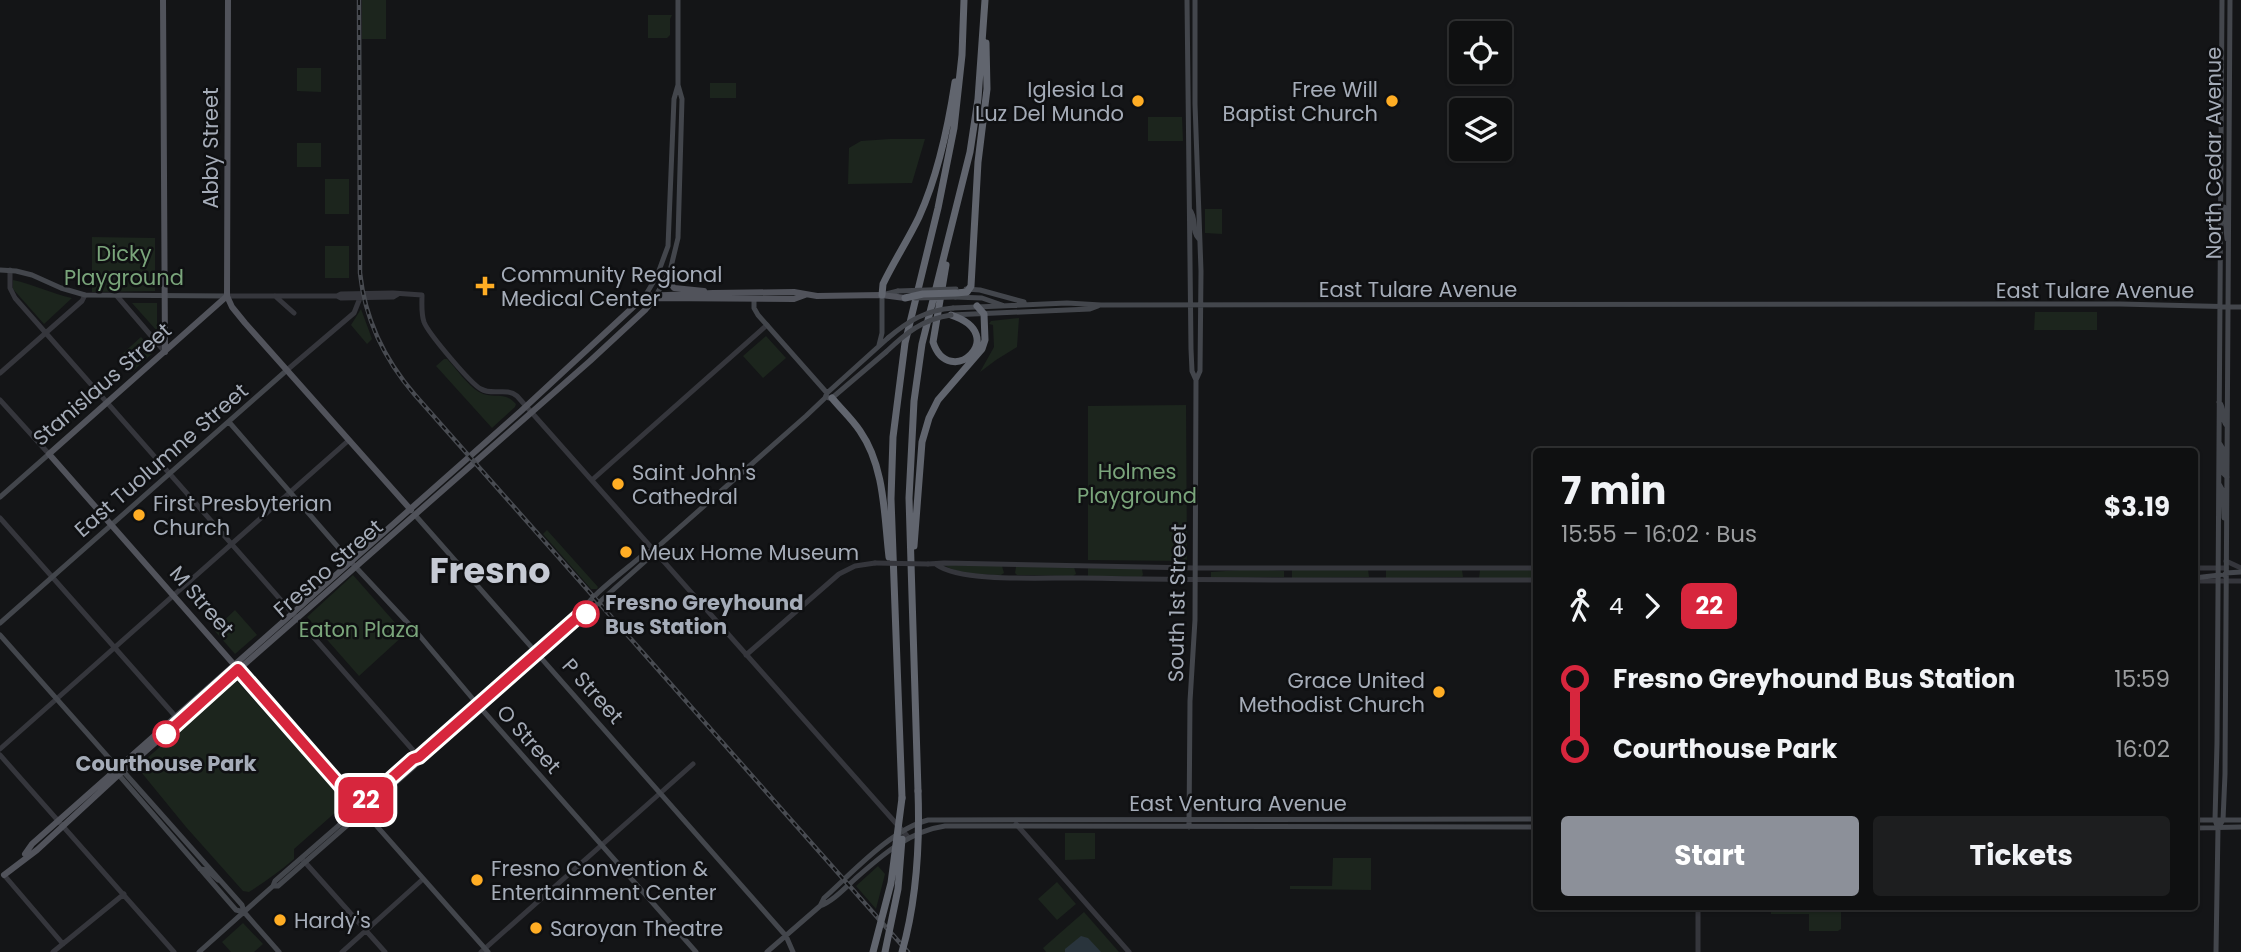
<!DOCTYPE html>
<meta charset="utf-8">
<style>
body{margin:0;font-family:Poppins,sans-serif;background:#1d1e1f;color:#f1f3f6;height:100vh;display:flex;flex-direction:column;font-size:26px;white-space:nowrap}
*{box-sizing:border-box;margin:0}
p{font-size:23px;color:#9b9d9f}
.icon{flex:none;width:38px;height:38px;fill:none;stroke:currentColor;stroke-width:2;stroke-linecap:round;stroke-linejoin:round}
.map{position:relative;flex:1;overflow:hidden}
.drawer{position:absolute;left:1533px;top:448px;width:665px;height:462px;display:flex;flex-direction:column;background:#0f1011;border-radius:7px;box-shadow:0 2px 5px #0004,0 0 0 2px #2f3031}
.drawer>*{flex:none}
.badge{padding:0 14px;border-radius:10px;font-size:24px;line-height:46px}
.fabs{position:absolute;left:1449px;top:21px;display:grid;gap:14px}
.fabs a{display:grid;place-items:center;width:63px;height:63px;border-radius:7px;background:#0f1011;box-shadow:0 2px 5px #0004,0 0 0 2px #2f3031;font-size:35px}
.map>.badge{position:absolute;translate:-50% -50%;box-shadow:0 0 0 4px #fff}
.legs{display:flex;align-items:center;gap:10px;height:77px;padding:0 28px;font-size:23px}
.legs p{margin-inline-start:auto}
.head{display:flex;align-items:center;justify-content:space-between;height:119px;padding:0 28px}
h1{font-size:38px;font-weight:700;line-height:52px}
.primary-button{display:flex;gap:14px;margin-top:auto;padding:14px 28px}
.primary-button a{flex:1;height:80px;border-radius:7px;background:#8c9099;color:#fff;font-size:28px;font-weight:700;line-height:80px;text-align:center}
.primary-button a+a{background:#1d1e1f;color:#f1f3f6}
ul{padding:0 28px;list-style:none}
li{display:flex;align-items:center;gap:24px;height:70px;font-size:26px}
li i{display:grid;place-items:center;width:10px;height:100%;margin:0 9px;background:currentColor}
li i::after{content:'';width:18px;height:18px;margin:-9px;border:5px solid;border-radius:50%;background:#0f1011}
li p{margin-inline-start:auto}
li:first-child i{background:linear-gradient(#0000 50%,currentColor 0)}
li:last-child i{background:linear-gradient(currentColor 50%,#0000 0)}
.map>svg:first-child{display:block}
.green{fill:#1c251d}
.water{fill:#29343c}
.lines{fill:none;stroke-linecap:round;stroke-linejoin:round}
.tertiary{stroke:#35363c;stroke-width:5}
.secondary{stroke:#43464c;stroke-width:5}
.primary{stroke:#51535b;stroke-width:6}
.motorway{stroke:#61656e;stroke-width:7}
.rail-casing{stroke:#484b51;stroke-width:4.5}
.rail{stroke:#0f1012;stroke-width:2;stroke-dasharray:5;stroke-linecap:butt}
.tertiary-bridge{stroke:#35363c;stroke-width:5}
.secondary-bridge{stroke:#43464c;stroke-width:5}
.motorway-bridge{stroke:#61656e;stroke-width:7}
.line-1-casing{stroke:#fff;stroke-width:16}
.line-1{stroke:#d7263d;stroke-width:10}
.poi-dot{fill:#ffad24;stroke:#0f1012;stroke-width:2.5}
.stop-1-dot{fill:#fff;stroke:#d7263d;stroke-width:3.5}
.labels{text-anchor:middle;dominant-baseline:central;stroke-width:5;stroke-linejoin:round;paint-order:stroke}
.poi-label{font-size:21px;fill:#a5acb8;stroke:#0f1012;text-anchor:start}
.street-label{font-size:21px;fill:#a5acb8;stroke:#0f1012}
.park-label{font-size:21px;fill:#7aa57b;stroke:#0f1012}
.stop-label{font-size:21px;font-weight:bold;fill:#a5acb8;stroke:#0f1012;text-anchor:start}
.town-label{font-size:35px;font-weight:bold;fill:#c6cad4;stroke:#0f1012}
</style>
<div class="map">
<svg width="2241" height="952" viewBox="0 0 2241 952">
<rect width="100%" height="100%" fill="#141517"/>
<!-- green -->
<path class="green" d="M362,0H386V39H362Z
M648,15H672L670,19V35L667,38H648Z
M297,68H321V92L297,91Z
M710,83H736V98H710Z
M1148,117H1182L1183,141H1148Z
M890,139H925L912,183L848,184L849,148L861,141Z
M297,143H321V167H297Z
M325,179H349V214H325Z
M1205,209H1222V234L1205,233Z
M92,237L155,238V291L92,292Z
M325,246H349V278H325Z
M13,280C33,284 52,294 72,298L44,324L13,289Z
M132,303H157V331Z
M361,309L372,339L367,344L351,325Z
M2035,312H2097V330H2034Z
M1019,318L1017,347L996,360L980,372L994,347L993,325L989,324L991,321Z
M766,336L786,358L763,378L743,356Z
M141,337L155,351L133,371L120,356Z
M444,359H447C457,369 467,385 479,392C493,400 504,390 516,404L515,407L492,428L436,366Z
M1186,405L1187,561L1088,560V406Z
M547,530L598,587L597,589H591L543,534Z
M943,565L1002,566L1004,573L1001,575C980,574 962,575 943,565Z
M1016,567H1074L1076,574L1073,576L1017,575L1015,573Z
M1088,568L1142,569L1143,575L1141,577L1088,576Z
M1254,569L1284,571V577L1211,578V572Z
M1292,569H1368L1369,577L1292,578Z
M1386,570H1462L1463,577L1386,578Z
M1480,570H1536V578H1479Z
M353,575L405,634L359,676L307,617Z
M235,610L257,635L235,654L214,630Z
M236,680L346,803L294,849V859C280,871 265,882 249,892L243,891L186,827L137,767Z
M1065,833H1095V859L1065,860Z
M1333,858H1371V890L1290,889V886H1332Z
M878,866L885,874L876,909L856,886Z
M1057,882L1076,904L1057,920L1038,899Z
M1771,907H1841V929L1838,931H1809V914H1771Z
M1084,912L1119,952H1046L1043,948Z
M243,923L263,944L254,952H231L222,942Z"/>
<!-- water -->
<path class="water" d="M1081,936L1088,938L1101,952H1065V949Z"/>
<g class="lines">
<!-- tertiary -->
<path class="tertiary" d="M10,270V288L15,298L419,757
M117,296L165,352
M227,296H337L341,298L393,297L398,294
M275,296L294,313
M337,296L341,294L393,293L422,295C422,304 421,313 424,322C428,333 471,384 481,389C493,396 506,387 517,396L909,838
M287,370L354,313L360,298
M0,373L82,301L85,295
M0,400L49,454
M592,480L767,325
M0,518L176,717
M2226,561L2241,568
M928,564L944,563L1195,568H1536
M937,565C962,583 1049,577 1083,578C1234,581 1385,580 1536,580
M2194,568H2226
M2194,581H2241
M746,655L839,574L855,566L875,563
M0,749L349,440
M0,755L174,952
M1016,824L1129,952
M303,860L385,952
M4,875L63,944
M1698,906V952
M53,952L124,894
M342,952L423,879
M481,952L693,764"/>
<!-- secondary -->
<path class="secondary" d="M1187,0L1191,349L1192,371L1196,380L1195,620L1190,701L1189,827
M1195,0V104L1201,271L1200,371L1196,380
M2224,207L2227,239
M1190,210C1197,219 1191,231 1199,239
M0,270L16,271L32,275L61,288L85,295L227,296
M966,289L980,290L1024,302
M645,296L657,276L668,246L674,99L678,85V0
M655,297L670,271L678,238L682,99L678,85
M955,297L982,298L1002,305
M754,299V308L758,315L827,393
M953,308L1067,303L1101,305L2120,304L2241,307
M951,315L1090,309L1098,306
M879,345L882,333V295L898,291
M829,398H832L886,352
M2219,402C2226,409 2220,419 2227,426
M229,422L351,562L419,635L478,705L696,952
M2220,444L2223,449V473L2227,477
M2219,484L2223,491L2224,518
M0,497L49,454
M415,515L786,936L793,952
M2224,575L2226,573L2241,572
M2194,578L2220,575
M580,615L586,614L650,557L653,551L806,416L825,398L827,393L888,338
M0,623L287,370
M0,635L117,767L123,771L242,905L244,912
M238,669L488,952
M118,774L236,910L244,912L279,952
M2194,820H2241
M2194,828L2241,827
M2218,828L2223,820L2225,774L2230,0
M200,869L207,870L218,880
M273,886L275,881L580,615C587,597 630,567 646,552L653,551
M820,906C833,901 844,889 855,879C881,856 909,831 945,826L1536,827
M199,952L273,886H278L417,764L419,757
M767,952L820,906L824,898C852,873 892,829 928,820L1536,819
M2216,952L2218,828L2215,820L2217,743L2222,0"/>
<!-- primary -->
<path class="primary" d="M163,0L165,352
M228,0L227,296L232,307L245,323L411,510
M670,271L669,281L674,288L704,291
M227,296L49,454L237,668
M645,296L713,293L794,292L817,296L882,295L905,298
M652,298L794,299L805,295
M25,854L32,844L58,821L521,411L645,296
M4,875L37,850L114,779L590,361L645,310L654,299"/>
<!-- motorway -->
<path class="motorway" d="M946,265L933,342C949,391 1012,335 951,315
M956,293L967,292L971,286L978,162L987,89L986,43
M882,295L883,284C894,261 908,240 919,217C938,175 948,128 955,82
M832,398C841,409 852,419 860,431C885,467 884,515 889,557
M914,546L922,442L929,418L938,400L982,349L985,340L984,314L977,306
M918,791L909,498L914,401L922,344L970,152L978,99L985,0
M902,798L891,499L893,437L905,343L938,208L954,128L962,55L964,0"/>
<!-- rail casing -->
<g class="rail-casing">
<path id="rail" d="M359,0L360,273C365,320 384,359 415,395L908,952"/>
</g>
<!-- rail -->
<use href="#rail" class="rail"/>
<!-- tertiary-bridge -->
<path class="tertiary-bridge" d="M875,563L928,564"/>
<!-- secondary-bridge -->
<path class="secondary-bridge" d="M898,291L956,289
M915,298L955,297
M888,338C908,321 926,310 953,308
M886,352C906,333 923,319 951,315"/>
<!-- motorway-bridge -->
<path class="motorway-bridge" d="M905,298L923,294L956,293
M873,952L891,883L902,798
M885,952L898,889L902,839
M902,952C917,899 920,846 918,791"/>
</g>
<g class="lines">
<!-- line-1 casing -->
<g class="line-1-casing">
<path id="line-1" d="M166,734L238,669L359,807L413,759L419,757L580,615L586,614"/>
</g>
<!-- line-1 -->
<use href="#line-1" class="line-1"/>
</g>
<!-- markers -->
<g class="poi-dot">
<circle cx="1138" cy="101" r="7"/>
<circle cx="1392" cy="101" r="7"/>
<path d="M481.5 275.5h7v7h7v7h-7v7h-7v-7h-7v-7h7z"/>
<circle cx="618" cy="484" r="7"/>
<circle cx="139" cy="515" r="7"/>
<circle cx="626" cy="552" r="7"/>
<circle cx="1439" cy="692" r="7"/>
<circle cx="477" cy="880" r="7"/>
<circle cx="280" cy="920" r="7"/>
<circle cx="536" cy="928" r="7"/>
</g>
<g class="stop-1-dot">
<circle cx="586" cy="614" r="12"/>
<circle cx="166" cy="734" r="12"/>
</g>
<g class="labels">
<!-- poi labels -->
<g class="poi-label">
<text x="1124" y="89" text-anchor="end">Iglesia La<tspan x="1124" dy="24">Luz Del Mundo</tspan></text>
<text x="1378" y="89" text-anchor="end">Free Will<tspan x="1378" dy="24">Baptist Church</tspan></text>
<text x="501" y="274">Community Regional<tspan x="501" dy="24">Medical Center</tspan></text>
<text x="632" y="472">Saint John's<tspan x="632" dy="24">Cathedral</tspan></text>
<text x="153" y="503">First Presbyterian<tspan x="153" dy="24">Church</tspan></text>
<text x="640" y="552">Meux Home Museum</text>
<text x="1425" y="680" text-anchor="end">Grace United<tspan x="1425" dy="24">Methodist Church</tspan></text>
<text x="491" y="868">Fresno Convention &amp;<tspan x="491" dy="24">Entertainment Center</tspan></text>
<text x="294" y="920">Hardy's</text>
<text x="550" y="928">Saroyan Theatre</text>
</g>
<!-- street labels -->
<g class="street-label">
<text transform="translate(210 148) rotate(-90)">Abby Street</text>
<text transform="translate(2213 153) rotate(-90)">North Cedar Avenue</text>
<text x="1418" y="289">East Tulare Avenue</text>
<text x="2095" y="290">East Tulare Avenue</text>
<text transform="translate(102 384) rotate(-41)">Stanislaus Street</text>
<text transform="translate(161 460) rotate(-41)">East Tuolumne Street</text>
<text transform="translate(328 568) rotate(-41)">Fresno Street</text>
<text transform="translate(202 601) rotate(49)">M Street</text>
<text transform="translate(1177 603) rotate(-89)">South 1st Street</text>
<text transform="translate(593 691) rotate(48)">P Street</text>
<text transform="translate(529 739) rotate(48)">O Street</text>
<text x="1238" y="803">East Ventura Avenue</text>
</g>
<!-- park labels -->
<g class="park-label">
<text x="124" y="253">Dicky<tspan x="124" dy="24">Playground</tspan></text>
<text x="1137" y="471">Holmes<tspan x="1137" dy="24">Playground</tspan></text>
<text x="359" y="629">Eaton Plaza</text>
</g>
<!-- stop labels -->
<g class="stop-label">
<text x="605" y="602">Fresno Greyhound<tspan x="605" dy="24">Bus Station</tspan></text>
<text x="166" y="763" text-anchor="middle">Courthouse Park</text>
</g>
<!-- town labels -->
<g class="town-label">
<text x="490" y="570">Fresno</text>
</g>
</g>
</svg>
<div class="fabs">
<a><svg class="icon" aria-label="locate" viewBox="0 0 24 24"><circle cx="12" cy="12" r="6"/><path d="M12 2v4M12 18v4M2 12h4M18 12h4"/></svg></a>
<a><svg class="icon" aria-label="layers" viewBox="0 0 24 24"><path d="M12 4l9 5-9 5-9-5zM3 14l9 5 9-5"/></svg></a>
</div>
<b class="badge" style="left:366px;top:800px;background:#d7263d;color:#fff">22</b>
<section class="drawer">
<div class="head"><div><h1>7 min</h1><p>15:55 – 16:02 · Bus</p></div><b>$3.19</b></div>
<div class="legs"><svg class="icon" aria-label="walk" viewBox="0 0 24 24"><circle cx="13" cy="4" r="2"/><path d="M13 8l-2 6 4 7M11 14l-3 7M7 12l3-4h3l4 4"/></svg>4<svg class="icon" aria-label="forward" viewBox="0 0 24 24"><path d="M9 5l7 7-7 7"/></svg><b class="badge" style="background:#d7263d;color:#fff">22</b></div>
<ul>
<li><i style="color:#d7263d"></i><b>Fresno Greyhound Bus Station</b><p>15:59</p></li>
<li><i style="color:#d7263d"></i><b>Courthouse Park</b><p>16:02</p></li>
</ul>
<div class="primary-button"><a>Start</a><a>Tickets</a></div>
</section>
</div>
